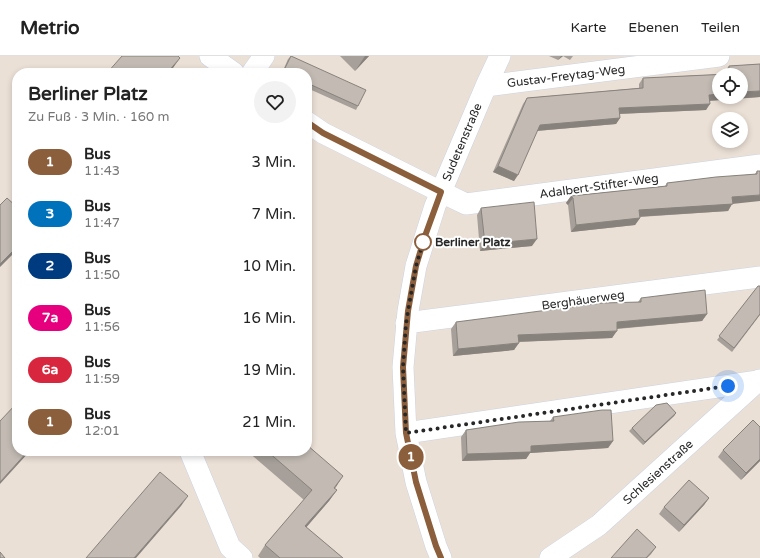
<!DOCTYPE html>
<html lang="de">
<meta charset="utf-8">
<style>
body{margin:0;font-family:"Varela Round",sans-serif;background:#f2f2f2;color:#222;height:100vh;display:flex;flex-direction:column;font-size:15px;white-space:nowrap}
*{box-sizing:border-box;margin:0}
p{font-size:13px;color:#767676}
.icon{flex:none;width:22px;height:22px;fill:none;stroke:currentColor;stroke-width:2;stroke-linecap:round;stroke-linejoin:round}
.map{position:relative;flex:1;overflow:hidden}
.details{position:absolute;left:12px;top:12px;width:300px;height:388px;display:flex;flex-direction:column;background:#fff;border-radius:16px;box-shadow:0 2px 6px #0003}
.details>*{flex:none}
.badge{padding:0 8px;border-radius:13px;font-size:14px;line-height:26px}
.buttons{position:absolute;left:712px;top:12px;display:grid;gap:8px}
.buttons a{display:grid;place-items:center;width:36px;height:36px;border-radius:50%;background:#fff;box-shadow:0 2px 6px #0003;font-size:20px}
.you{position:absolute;width:20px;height:20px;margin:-10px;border:3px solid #fff;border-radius:50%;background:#1a73e8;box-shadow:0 0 0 6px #1a73e833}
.map>.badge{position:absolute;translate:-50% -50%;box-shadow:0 0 0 2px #fff}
.round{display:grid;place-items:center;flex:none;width:42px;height:42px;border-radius:21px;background:#f2f2f2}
.summary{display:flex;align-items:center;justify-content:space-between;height:68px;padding:0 16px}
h1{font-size:19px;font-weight:800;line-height:30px}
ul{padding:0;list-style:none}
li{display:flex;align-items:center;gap:12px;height:52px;padding:0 16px}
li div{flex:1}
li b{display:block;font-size:15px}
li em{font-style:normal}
li .badge{min-width:44px;font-weight:700;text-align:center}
header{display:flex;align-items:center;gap:24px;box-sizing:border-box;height:56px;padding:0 20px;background:#fff;border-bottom:1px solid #e0e0e0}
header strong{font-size:19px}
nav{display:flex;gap:22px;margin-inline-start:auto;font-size:14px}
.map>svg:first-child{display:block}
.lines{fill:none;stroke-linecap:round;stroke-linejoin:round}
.street-casing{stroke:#cbd2e2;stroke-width:22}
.street{stroke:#fff;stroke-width:21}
.wall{fill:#a7a09a}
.shaded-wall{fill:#88827d}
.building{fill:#c2bab3;stroke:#88827d}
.line-casing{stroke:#fff;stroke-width:9}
.line{stroke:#8b5e3c;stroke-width:6}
.walk{stroke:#272727;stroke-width:4;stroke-dasharray:0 7.2}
.stop-dot{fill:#fff;stroke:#8b5e3c;stroke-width:2}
.labels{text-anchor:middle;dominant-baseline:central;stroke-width:4;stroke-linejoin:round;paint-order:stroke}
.street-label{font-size:12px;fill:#272727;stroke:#fff}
.stop-label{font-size:12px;font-weight:bold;fill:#272727;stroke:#fff;text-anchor:start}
</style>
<header>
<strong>Metrio</strong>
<nav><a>Karte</a><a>Ebenen</a><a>Teilen</a></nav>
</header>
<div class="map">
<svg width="760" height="502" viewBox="0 0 760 502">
<rect width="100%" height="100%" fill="#ebe0d6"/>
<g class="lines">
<!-- street casing -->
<g class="street-casing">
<path id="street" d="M210,0L234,17
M252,17L264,0
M486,30L719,0
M307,66L323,77L441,136L466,148L760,109
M406,267L760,221
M406,377L758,325
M190,395L230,491L242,502
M441,502L436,490L416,426L406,377L403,311L408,255L416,210L435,150L486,30L500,0
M550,502L599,469L759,324"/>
</g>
<!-- street -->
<use href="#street" class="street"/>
</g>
<!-- wall -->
<path class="wall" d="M291,0L358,50L356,54L307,32V17H282L288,3Z
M340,0H369L355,15Z
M549,0H573L570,4L563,0L558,4Z
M760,8V41L710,45L706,54L620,58V62L616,68L537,75L514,125L493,116L523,48L527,42L639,32V28L643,22L724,18V16L729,10Z
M757,115H760L732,148L728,155L640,161V162L635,169L571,176L568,149L566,147L571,140L665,130L667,127L755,118Z
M481,152L532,190L480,195L477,159Z
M758,230L760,259L732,296L717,284Z
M641,242L707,258L702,265L617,273L612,282L518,286L514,294L453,300L451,273L456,266L638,246Z
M676,357L674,360L643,389L629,375L632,372Z
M553,361L613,385L608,392L530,397L526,403L462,405L461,381L466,374L550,365Z
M723,394L760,405L741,424L718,401Z
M203,395H211L207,399Z
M247,395H307L335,433L337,434L329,445L306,471L343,502H260L258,500L265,489L304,444Z
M709,442L704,449L679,476L659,458L664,451Z"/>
<!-- shaded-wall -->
<path class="shaded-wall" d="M365,0H369L355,15Z
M561,0H563L558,4Z
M180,2L173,12L169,17H167Z
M760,35V41L705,45L709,39L719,38V41H741V36Z
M710,48L706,54L615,58L619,52Z
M620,62L616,68L535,75L540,69Z
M498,110L518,119L514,125L493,116Z
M760,139V145L732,148L728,155L634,161L639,154L732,141Z
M571,140L573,142L568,149L566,147Z
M640,162L635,169L571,176L576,169Z
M537,183L532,190L480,195L485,188Z
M17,191V194L0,211V208Z
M707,258L702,265L612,273L617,266Z
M617,275L612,282L513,286L518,279Z
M519,287L514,294L453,300L458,293Z
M676,357L674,360L643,389L645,386Z
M613,385L608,392L530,397L526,403L462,405L467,398L531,390Z
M28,395H30L0,428V426Z
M760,403V405L741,424L746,417Z
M343,420L336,431L326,443L334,432Z
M337,434L329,445L298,481L305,470Z
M188,440L181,450L136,502H134Z
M709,442L704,449L679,476L684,469Z
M656,491L651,498L647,502H646Z"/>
<!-- building -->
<path class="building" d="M122,0H178L180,2L167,17H107Z
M291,0L366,34L358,50L307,27V17H286L283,16Z
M760,8V35L741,36V19H719V38L709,39L710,48L619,52L620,62L540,69L518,119L498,110L527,42L643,32V22L729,18V10Z
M757,115H760V139L732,141L733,148L639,154L640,162L576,169L573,142L571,140L667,130V127L716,121L757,118Z
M7,142L17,151V191L0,208V149Z
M534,146L537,183L485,188L481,152Z
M758,230H760V258L734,292L719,280Z
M705,234L707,258L617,266V275L518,279L519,287L458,293L456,266L602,247L641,246V242Z
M17,347V395H28L0,426V365Z
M667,347L676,357L645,386L632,372L656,349Z
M602,354H611L613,385L531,390V396L467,398L466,374L519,366L554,365L553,361Z
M753,364L760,371V403L746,417L723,394Z
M307,389L343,420L334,432L337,434L305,470L343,502H280L265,489L312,434L267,395H307Z
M160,416L188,440L134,502H86Z
M689,424L709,442L684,469L664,451Z
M637,473L656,491L646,502H611Z
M0,496L5,502H0Z"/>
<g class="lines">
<!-- line casing -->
<g class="line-casing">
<path id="line" d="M307,66L323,77L441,136L425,180L416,210L408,255L403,311L406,377L416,426L436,490L441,502"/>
</g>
<!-- line -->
<use href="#line" class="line"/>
<!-- walk -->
<path class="walk" d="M423,186L425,180L416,210L408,255L406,268L403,311L406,377L728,330"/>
</g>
<!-- markers -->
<circle class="stop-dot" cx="423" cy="186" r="8"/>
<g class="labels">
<!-- street labels -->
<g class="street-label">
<text transform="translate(566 20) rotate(-7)">Gustav-Freytag-Weg</text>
<text transform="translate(462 86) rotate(-67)">Sudetenstraße</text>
<text transform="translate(599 130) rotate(-8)">Adalbert-Stifter-Weg</text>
<text transform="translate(583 244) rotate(-8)">Berghäuerweg</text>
<text transform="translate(658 416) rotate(-42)">Schlesienstraße</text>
</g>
<!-- stop labels -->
<g class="stop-label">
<text x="435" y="186">Berliner Platz</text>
</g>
</g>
</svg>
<div class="buttons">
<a><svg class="icon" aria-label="locate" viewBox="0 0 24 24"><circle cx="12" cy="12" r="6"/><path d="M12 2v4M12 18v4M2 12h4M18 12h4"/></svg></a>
<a><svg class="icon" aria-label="layers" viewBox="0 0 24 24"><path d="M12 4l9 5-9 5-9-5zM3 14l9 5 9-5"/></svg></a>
</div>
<div class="you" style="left:728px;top:330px"></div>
<b class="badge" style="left:411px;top:401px;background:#8b5e3c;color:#fff">1</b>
<section class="details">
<div class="summary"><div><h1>Berliner Platz</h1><p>Zu Fuß · 3 Min. · 160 m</p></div><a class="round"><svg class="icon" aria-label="heart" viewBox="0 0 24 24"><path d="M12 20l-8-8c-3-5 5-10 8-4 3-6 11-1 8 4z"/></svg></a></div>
<ul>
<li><span class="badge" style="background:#8b5e3c;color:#fff">1</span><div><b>Bus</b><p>11:43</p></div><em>3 Min.</em></li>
<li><span class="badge" style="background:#0072bc;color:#fff">3</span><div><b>Bus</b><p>11:47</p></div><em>7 Min.</em></li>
<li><span class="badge" style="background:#003b80;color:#fff">2</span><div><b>Bus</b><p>11:50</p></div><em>10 Min.</em></li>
<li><span class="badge" style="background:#e6007e;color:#fff">7a</span><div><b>Bus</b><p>11:56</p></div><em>16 Min.</em></li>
<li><span class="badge" style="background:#d7263d;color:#fff">6a</span><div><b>Bus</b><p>11:59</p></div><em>19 Min.</em></li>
<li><span class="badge" style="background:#8b5e3c;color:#fff">1</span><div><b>Bus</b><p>12:01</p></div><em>21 Min.</em></li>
</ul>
</section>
</div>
